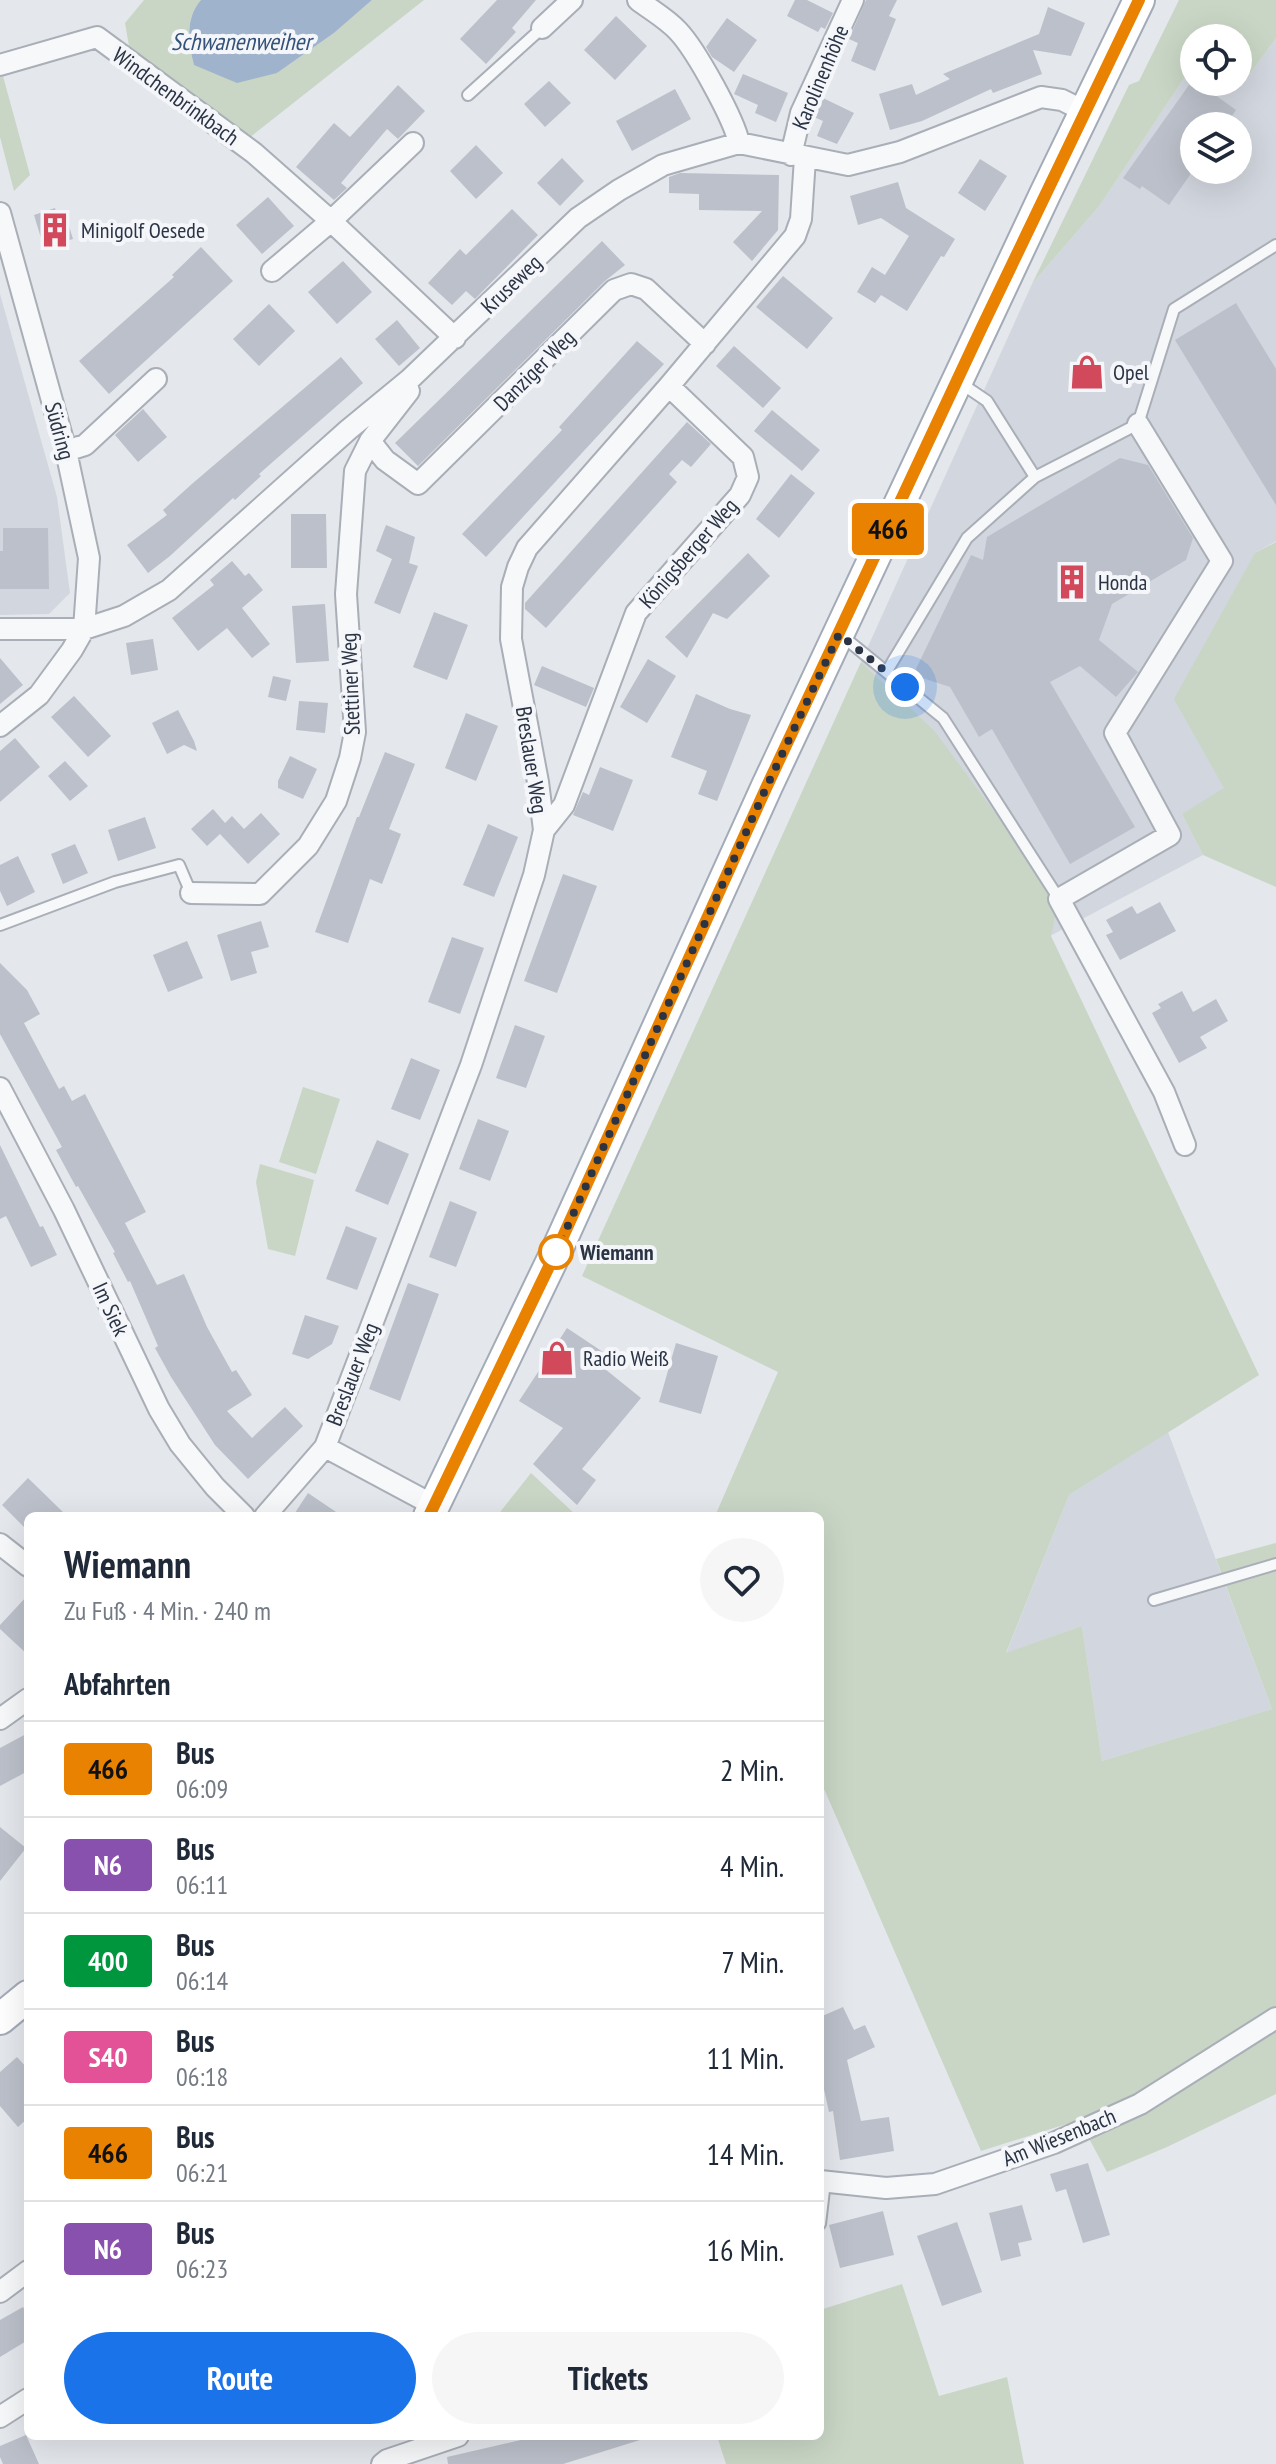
<!DOCTYPE html>
<html lang="de">
<meta charset="utf-8">
<style>
body{margin:0;font-family:"PT Sans Narrow",sans-serif;background:#f6f6f7;color:#1f2937;height:100vh;display:flex;flex-direction:column;font-size:30px;white-space:nowrap}
*{box-sizing:border-box;margin:0}
p{font-size:26px;color:#747a83}
.icon{flex:none;width:44px;height:44px;fill:none;stroke:currentColor;stroke-width:2;stroke-linecap:round;stroke-linejoin:round}
.map{position:relative;flex:1;overflow:hidden}
.side{position:absolute;left:24px;top:1512px;width:800px;height:928px;display:flex;flex-direction:column;background:#fff;border-radius:12px;box-shadow:0 8px 32px #0002}
.side>*{flex:none}
.badge{padding:0 16px;border-radius:6px;font-size:28px;line-height:52px}
.controls{position:absolute;left:1180px;top:24px;display:grid;gap:16px}
.controls a{display:grid;place-items:center;width:72px;height:72px;border-radius:50%;background:#fff;box-shadow:0 8px 32px #0002;font-size:40px}
.you{position:absolute;width:40px;height:40px;margin:-20px;border:6px solid #fff;border-radius:50%;background:#1a73e8;box-shadow:0 0 0 12px #1a73e833}
.map>.badge{position:absolute;translate:-50% -50%;box-shadow:0 0 0 4px #fff}
h2{padding:0 40px;font-size:30px;line-height:72px}
.round{display:grid;place-items:center;flex:none;width:84px;height:84px;border-radius:42px;background:#f6f6f7}
.headline{display:flex;align-items:center;justify-content:space-between;height:136px;padding:0 40px}
h1{font-size:38px;font-weight:800;line-height:60px}
.primary-button{display:flex;gap:16px;margin-top:auto;padding:16px 40px}
.primary-button a{flex:1;height:92px;border-radius:48px;background:#1a73e8;color:#fff;font-size:32px;font-weight:800;line-height:92px;text-align:center}
.primary-button a+a{background:#f6f6f7;color:#1f2937}
ul{padding:0;list-style:none}
li{display:flex;align-items:center;gap:24px;height:96px;padding:0 40px;border-top:2px solid #e0e1e3}
li div{flex:1}
li b{display:block;font-size:30px}
li em{font-style:normal}
li .badge{min-width:88px;font-weight:700;text-align:center}
.map>svg:first-child{display:block}
.built{fill:#d2d6de;fill-rule:evenodd}
.green{fill:#c9d6c5}
.water{fill:#9fb4cc}
.building{fill:#bbc0ca}
.lines{fill:none;stroke-linecap:round;stroke-linejoin:round}
.service-casing{stroke:#a9aeb7;stroke-width:14}
.minor-casing{stroke:#a9aeb7;stroke-width:24}
.primary-casing{stroke:#a3abb8;stroke-width:34}
.service{stroke:#f7f8fa;stroke-width:10}
.minor{stroke:#f7f8fa;stroke-width:20}
.primary{stroke:#fff;stroke-width:30}
.line-casing{stroke:#fff;stroke-width:18}
.line{stroke:#e88200;stroke-width:12}
.walk{stroke:#2b3445;stroke-width:8;stroke-dasharray:0 14.4}
.stop-dot{fill:#fff;stroke:#e88200;stroke-width:4}
.labels{text-anchor:middle;dominant-baseline:central;stroke-width:8;stroke-linejoin:round;paint-order:stroke}
.street-label{font-size:22px;fill:#2b3445;stroke:#f4f6f9}
.poi-label{font-size:22px;fill:#2b3445;stroke:#f4f6f9;text-anchor:start}
.stop-label{font-size:22px;font-weight:bold;fill:#2b3445;stroke:#f4f6f9;text-anchor:start}
.water-label{font-size:24px;font-style:italic;fill:#34527a;stroke:#f4f6f9}
</style>
<div class="map">
<svg width="1276" height="2464" viewBox="0 0 1276 2464">
<rect width="100%" height="100%" fill="#e4e7ec"/>
<!-- built -->
<path class="built" d="M1276,38V541L1255,553L1225,789L1182,814L1203,855L1050,936L933,729L861,662L1032,284L1100,205L1190,69L1194,70V82H1232L1242,85ZM1194,126H1238V170H1194Z
M0,294L57,497L70,593L49,614L0,615Z
M1168,1432L1272,1709L1102,1761L1082,1626L1006,1654L1069,1495Z"/>
<!-- green -->
<path class="green" d="M144,0H201C185,18 188,42 194,65L277,73L334,33L372,0H424L249,138L130,52L125,23Z
M1179,0H1276V38L1242,85L1232,82H1238V38H1194V70L1190,69L1100,205L1032,284L1129,85L1139,81Z
M3,76L30,175L14,191L0,137V77Z
M1276,542V887L1203,855L1182,814L1224,788L1174,699L1255,553Z
M861,662L933,729L1059,899L1051,936L1259,1375L1069,1495L1006,1653L1082,1626L1102,1761L1272,1709L1216,1559L1276,1543V2094L1167,2147L1107,2172L1079,2120L981,2151L825,1791L820,1784V1516H715L778,1372L582,1276Z
M303,1087L340,1099L316,1174L279,1162Z
M260,1164L314,1180L295,1256L268,1249L256,1182Z
M531,1473L577,1516H497Z
M902,2284L939,2396L1007,2377L1024,2464H726L717,2436H820V2310Z"/>
<!-- water -->
<path class="water" d="M201,0H372L334,33L277,73L237,83L194,65C188,43 185,18 201,0Z"/>
<!-- building -->
<path class="building" d="M497,0H536L512,28L516,32L486,64L460,39Z
M795,0H807L833,13L825,29L821,27L818,32L787,16Z
M866,0H897L889,16L896,19L875,71L851,61L858,43L849,39Z
M1048,7L1085,23L1071,56L1033,50L1042,74L993,93L991,89L922,121L890,130L879,94L912,84L916,95L950,79L943,74L1039,34Z
M616,16L647,46L615,80L584,50Z
M727,18L757,40L734,72L712,57L706,47Z
M743,74L788,93L776,122L755,113L758,105L734,94Z
M1194,78V82H1204L1211,86L1208,90L1236,110L1225,126H1194V169L1169,205L1142,186L1140,189L1123,178Z
M549,81L571,103L545,127L524,104Z
M398,85L425,111L398,139L387,129L341,183L347,188L334,200L296,167L334,123L350,137Z
M675,89L691,119L632,151L616,121Z
M823,98L854,113L837,144L817,136L823,121L814,117Z
M476,145L503,173L476,199L450,171Z
M562,158L584,181L560,206L537,183Z
M980,159L1007,176L985,211L958,193Z
M680,173L779,175L778,230L752,261L733,242L762,211L699,210V194L669,193V177Z
M898,182L906,208L955,239L944,257L941,256L907,311L881,295L875,303L857,292L872,267L885,275L909,236L881,218L858,225L850,196Z
M268,197L294,226L262,254L236,225Z
M55,208L59,222L67,220L73,239L44,248L34,215Z
M512,209L538,235L475,299L466,291L452,305L428,283L460,249L466,255Z
M602,241L625,265L605,281L418,466L395,443Z
M201,247L233,281L109,394L79,361L174,277L172,275Z
M343,261L372,292L337,324L308,292Z
M783,276L833,318L807,349L756,307Z
M1236,303L1276,369V505L1175,340Z
M269,304L295,331L259,366L233,339Z
M397,320L420,348L399,366L375,339Z
M637,341L664,364L486,557L462,534L562,430L559,427Z
M734,346L781,388L763,408L716,366Z
M341,357L363,383L259,474L261,476L235,500L233,498L170,556L148,573L127,545L167,515L163,510L193,483Z
M143,409L167,437L138,462L115,435Z
M772,410L820,450L802,471L754,431Z
M687,422L711,444L691,467L682,460L669,474L677,482L546,628L525,609V603Z
M1120,458L1148,465L1193,538L1186,560L1112,604L1099,640L1138,672L1116,697L1080,666L1050,682L1135,827L1070,864L992,729L979,737L950,687L913,675L971,555L983,560L987,537Z
M791,474L815,493L779,538L756,519Z
M291,514H326L327,568H291Z
M386,525L415,537L409,563L418,566L400,614L374,603L392,559L376,551Z
M3,528H48L49,589H0V551H3Z
M748,553L770,576L727,619L713,613L687,658L665,637Z
M232,561L245,576L249,573L263,590L242,608L270,644L252,658L227,628L198,651L172,618L214,585L210,580Z
M325,604L329,661L296,663L292,606Z
M434,612L468,625L447,680L413,667Z
M153,639L158,670L131,675L126,643Z
M0,658L23,685L0,704Z
M648,659L676,676L647,723L620,707Z
M542,666L594,688L586,707L534,685Z
M273,676L291,680L286,701L268,697Z
M696,694L730,709L751,715L717,801L698,794L707,771L671,757Z
M74,696L111,736L88,757L51,717Z
M299,701L328,703L325,733L296,730Z
M178,710L194,741L197,751L184,745L167,754L152,723Z
M466,713L498,726L476,781L445,768Z
M15,738L40,767L0,802V751Z
M385,752L415,764L389,829L401,834L382,884L370,879L348,943L315,932L357,817H359Z
M290,756L317,769L303,799L278,788V781Z
M65,761L88,786L70,801L48,776Z
M600,767L633,780L613,831L573,815L583,792L589,795Z
M213,809L225,823L232,816L244,829L261,813L280,834L248,864L220,834L207,846L191,829Z
M145,817L156,848L118,861L108,830Z
M488,824L518,837L494,897L463,885Z
M75,844L88,873L63,884L51,854Z
M18,856L35,892L7,906L0,891V865Z
M563,874L597,886L557,993L524,981Z
M1160,902L1176,931L1120,960L1106,935L1113,932L1106,920L1132,906L1137,914Z
M261,921L269,947L251,952L257,973L231,981L217,935Z
M452,937L484,948L460,1014L428,1002Z
M187,941L203,978L168,992L153,955Z
M0,963L27,990L40,1014L24,1023L59,1089L64,1086L72,1101L85,1094L146,1212L125,1223L157,1285L184,1274L207,1327L232,1372L236,1370L252,1395L227,1411L252,1438L285,1407L303,1426L248,1479L215,1445L171,1377L155,1348L158,1346L130,1281L128,1282L113,1253L115,1252L78,1186L76,1187L56,1150L62,1147L0,1034Z
M1182,991L1193,1012L1216,999L1228,1021L1200,1037L1207,1048L1179,1063L1152,1013L1161,1008L1158,1004Z
M515,1025L545,1036L526,1088L496,1078Z
M411,1058L440,1070L420,1120L391,1109Z
M478,1119L509,1131L490,1181L459,1169Z
M377,1140L409,1154L388,1205L355,1191Z
M0,1145L40,1227L43,1226L57,1255L31,1267L6,1216L0,1219Z
M450,1201L477,1212L456,1267L429,1257Z
M346,1226L377,1238L357,1290L326,1279Z
M408,1283L439,1294L400,1401L369,1389Z
M305,1315L339,1326L332,1344L308,1359L292,1354Z
M567,1328L606,1354L600,1365L641,1398L582,1469L596,1480L577,1505L533,1464L563,1428L519,1401Z
M676,1343L718,1356L701,1414L659,1402Z
M28,1478L67,1516H28V1531L2,1505Z
M308,1493L342,1516H293Z
M28,1595V1655L0,1629V1625Z
M28,1733V1771L0,1786V1748Z
M0,1827L26,1848L0,1881Z
M843,2007L854,2030L865,2025L875,2047L847,2060L861,2121L889,2117L894,2151L840,2160L833,2111L829,2112L820,2071V2017Z
M17,2057L28,2069V2118L18,2127L0,2106V2072Z
M1088,2163L1110,2235L1083,2243L1066,2189L1056,2192L1050,2174Z
M1022,2205L1032,2240L1018,2243L1021,2256L1001,2261L989,2213Z
M883,2211L894,2255L840,2268L829,2225Z
M957,2222L982,2292L942,2306L917,2236Z
M23,2307L28,2315V2340L0,2357V2320Z
M26,2435L39,2464H3L0,2457V2446Z
M538,2436H639L640,2440L563,2464H448L447,2457Z"/>
<g class="lines">
<!-- service casing -->
<g class="service-casing">
<path id="service" d="M468,95L542,28
M959,382L987,401L1035,477
M841,635L943,718L1059,899
M887,671L967,538L1035,477L1138,424L1174,309L1276,245
M0,925L115,882L179,865L191,893
M1154,1600L1276,1564
M820,2224L825,2182"/>
</g>
<!-- minor casing -->
<g class="minor-casing">
<path id="minor" d="M638,0C651,10 667,19 678,31C696,50 734,119 739,143
M542,28L572,0
M0,65L97,37L254,153L331,221L455,338
M791,155L801,113L853,0
M0,213L66,451L89,558L84,629L72,650L39,695L0,726
M272,271L331,221L413,143
M1138,424L1222,561L1115,733L1170,835L1059,899L1164,1092L1185,1145
M370,441L385,460L418,484L614,290L631,284L646,289L705,344
M66,451L85,445L156,379
M0,629H84L124,616L169,590L348,430L410,379L578,218L619,190L663,165L739,143L848,165L900,152L1041,97L1062,100L1086,112
M544,830L564,805L636,613L740,495L748,477L743,457L669,386
M191,893L260,894L308,846L336,801L350,758L355,732L346,594L355,471L370,441L409,391
M0,1088L64,1210L159,1409L180,1444L215,1487L244,1516
M435,1506L325,1447L471,1065L534,875L544,830L538,782L511,639L512,587L518,567L527,548L669,386L795,236L801,219L805,158
M265,1516L325,1447
M0,1544L28,1566
M0,1719L28,1699
M820,2181L886,2188L935,2184L1054,2143L1140,2104L1276,2018
M0,2292L28,2271
M0,2417L28,2399
M382,2464L387,2460L458,2436"/>
</g>
<!-- primary casing -->
<g class="primary-casing">
<path id="primary" d="M429,1516L556,1252L767,786L1045,194L1139,0
M0,2019L28,1996"/>
</g>
<!-- service -->
<use href="#service" class="service"/>
<!-- minor -->
<use href="#minor" class="minor"/>
<!-- primary -->
<use href="#primary" class="primary"/>
</g>
<g class="lines">
<!-- line casing -->
<g class="line-casing">
<path id="line" d="M429,1516L556,1252L767,786L982,327L1139,0"/>
</g>
<!-- line -->
<use href="#line" class="line"/>
<!-- walk -->
<path class="walk" d="M556,1252L767,786L839,634L905,687"/>
</g>
<!-- icons -->
<defs>
<g id="building-bare" transform="scale(2.76)"><path d="M-4-6H4V6H1V3H-1V6H-4ZM-2.5-4.3h1.7v1.8h-1.7ZM.8-4.3h1.7v1.8H.8ZM-2.5-1h1.7V.8h-1.7ZM.8-1h1.7V.8H.8Z" fill="#d1495b" stroke="#f4f6f9" stroke-width="2.5" paint-order="stroke"/></g>
<g id="shop-bare" transform="scale(2.76)"><path d="M-5-2.5h2.3a2.7 3.5 0 0 1 5.4 0H5L5.5 6h-11ZM-1.5-2.5h3a1.5 2.3 0 0 0-3 0Z" fill="#d1495b" stroke="#f4f6f9" stroke-width="2.5" paint-order="stroke"/></g>
</defs>
<g fill-rule="evenodd">
<use href="#building-bare" x="55" y="230"/>
<use href="#shop-bare" x="1087" y="372"/>
<use href="#building-bare" x="1072" y="582"/>
<use href="#shop-bare" x="557" y="1358"/>
</g>
<!-- markers -->
<circle class="stop-dot" cx="556" cy="1252" r="16"/>
<g class="labels">
<!-- street labels -->
<g class="street-label">
<text transform="translate(820 77) rotate(-67)">Karolinenhöhe</text>
<text transform="translate(176 96) rotate(36)">Windchenbrinkbach</text>
<text transform="translate(511 284) rotate(-44)">Kruseweg</text>
<text transform="translate(534 370) rotate(-45)">Danziger Weg</text>
<text transform="translate(60 431) rotate(75)">Südring</text>
<text transform="translate(688 553) rotate(-49)">Königsberger Weg</text>
<text transform="translate(350 684) rotate(-92)">Stettiner Weg</text>
<text transform="translate(532 760) rotate(81)">Breslauer Weg</text>
<text transform="translate(111 1309) rotate(65)">Im Siek</text>
<text transform="translate(352 1374) rotate(-69)">Breslauer Weg</text>
<text transform="translate(1059 2137) rotate(-22)">Am Wiesenbach</text>
</g>
<!-- poi labels -->
<g class="poi-label">
<text x="81" y="230">Minigolf Oesede</text>
<text x="1113" y="372">Opel</text>
<text x="1098" y="582">Honda</text>
<text x="583" y="1358">Radio Weiß</text>
</g>
<!-- stop labels -->
<g class="stop-label">
<text x="580" y="1252">Wiemann</text>
</g>
<!-- water labels -->
<g class="water-label">
<text x="241" y="41">Schwanenweiher</text>
</g>
</g>
</svg>
<div class="controls">
<a><svg class="icon" aria-label="locate" viewBox="0 0 24 24"><circle cx="12" cy="12" r="6"/><path d="M12 2v4M12 18v4M2 12h4M18 12h4"/></svg></a>
<a><svg class="icon" aria-label="layers" viewBox="0 0 24 24"><path d="M12 4l9 5-9 5-9-5zM3 14l9 5 9-5"/></svg></a>
</div>
<div class="you" style="left:905px;top:687px"></div>
<b class="badge" style="left:888px;top:529px;background:#e88200;color:#111">466</b>
<section class="side">
<div class="headline"><div><h1>Wiemann</h1><p>Zu Fuß · 4 Min. · 240 m</p></div><a class="round"><svg class="icon" aria-label="heart" viewBox="0 0 24 24"><path d="M12 20l-8-8c-3-5 5-10 8-4 3-6 11-1 8 4z"/></svg></a></div>
<h2>Abfahrten</h2>
<ul>
<li><span class="badge" style="background:#e88200;color:#111">466</span><div><b>Bus</b><p>06:09</p></div><em>2 Min.</em></li>
<li><span class="badge" style="background:#8951ae;color:#fff">N6</span><div><b>Bus</b><p>06:11</p></div><em>4 Min.</em></li>
<li><span class="badge" style="background:#00963e;color:#fff">400</span><div><b>Bus</b><p>06:14</p></div><em>7 Min.</em></li>
<li><span class="badge" style="background:#e35197;color:#fff">S40</span><div><b>Bus</b><p>06:18</p></div><em>11 Min.</em></li>
<li><span class="badge" style="background:#e88200;color:#111">466</span><div><b>Bus</b><p>06:21</p></div><em>14 Min.</em></li>
<li><span class="badge" style="background:#8951ae;color:#fff">N6</span><div><b>Bus</b><p>06:23</p></div><em>16 Min.</em></li>
</ul>
<div class="primary-button"><a>Route</a><a>Tickets</a></div>
</section>
</div>
